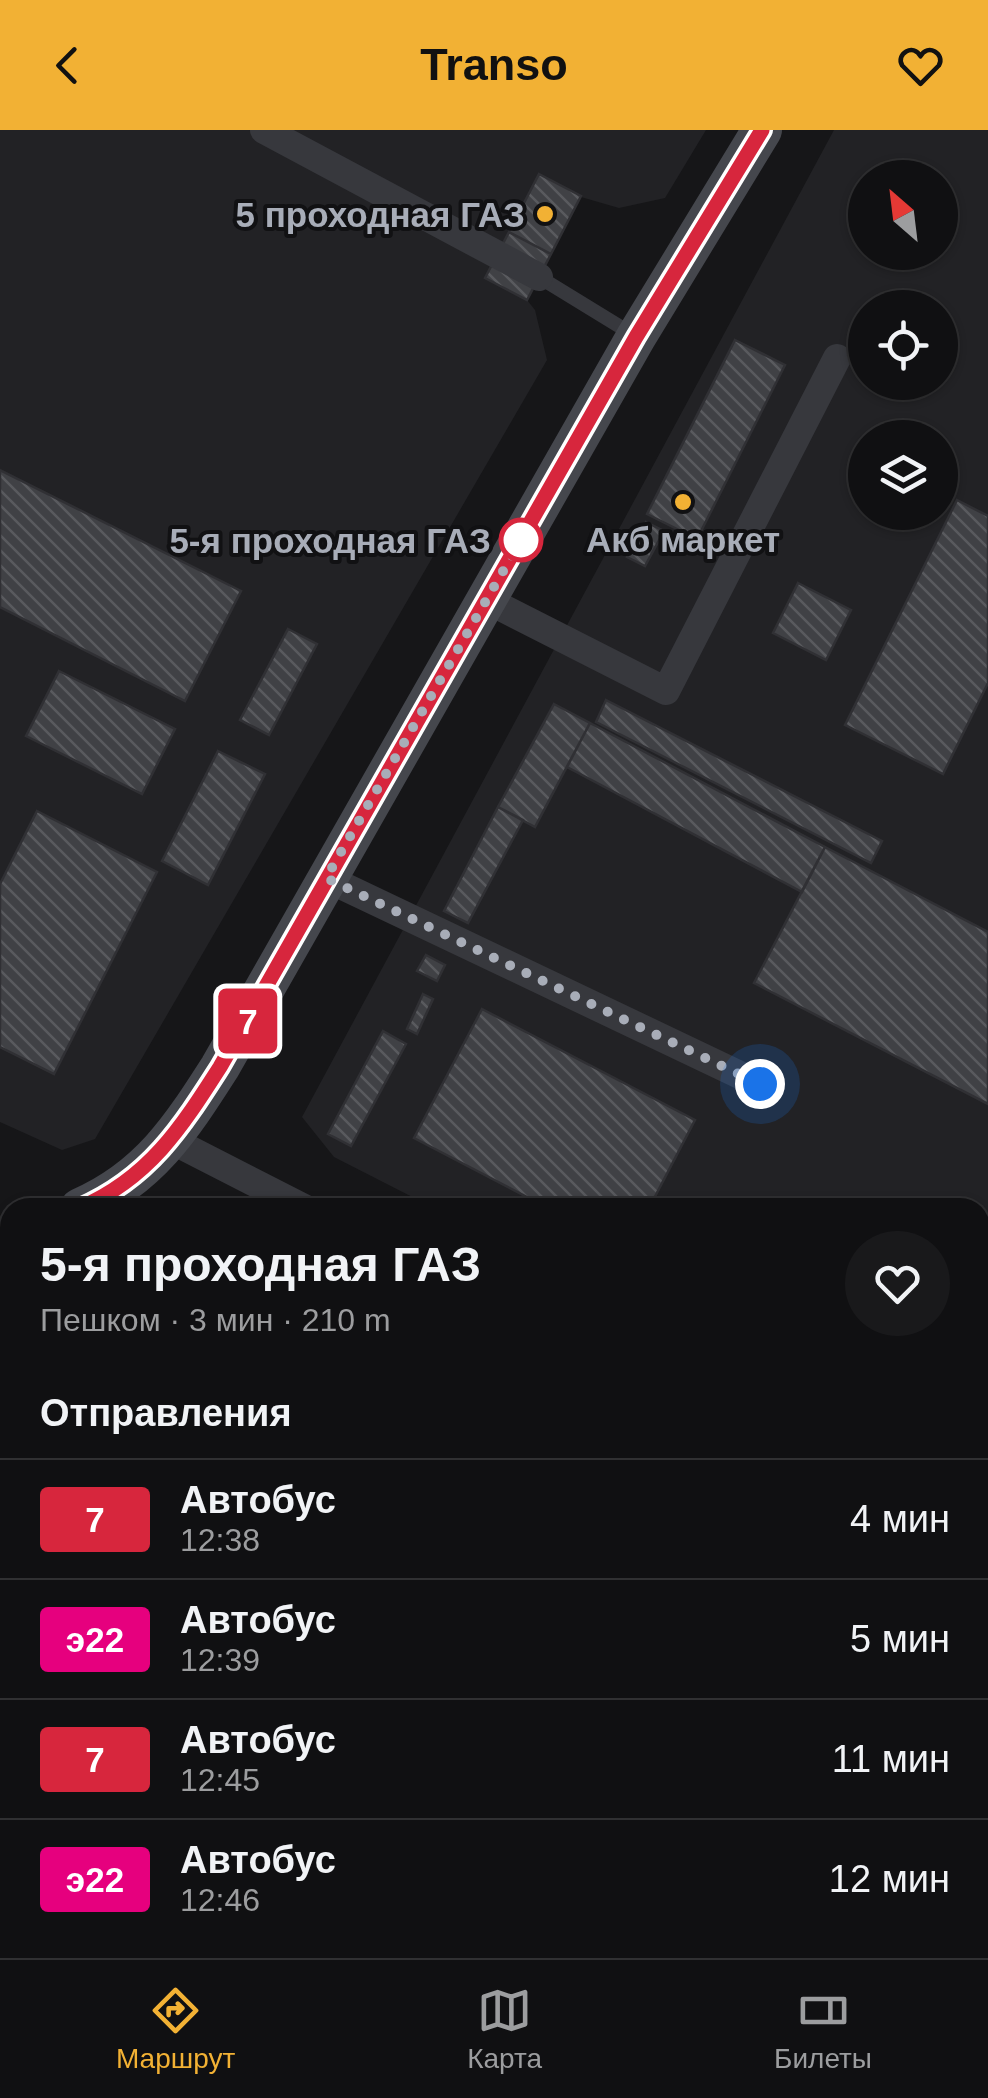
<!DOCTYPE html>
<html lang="ru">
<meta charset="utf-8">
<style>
body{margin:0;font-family:Arial,sans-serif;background:#19191b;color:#f1f3f6;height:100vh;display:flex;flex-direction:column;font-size:38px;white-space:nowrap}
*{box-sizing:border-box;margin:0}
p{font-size:32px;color:#9c9d9f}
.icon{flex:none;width:55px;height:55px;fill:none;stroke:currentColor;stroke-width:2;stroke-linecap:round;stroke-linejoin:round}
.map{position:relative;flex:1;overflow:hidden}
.drawer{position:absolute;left:0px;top:1068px;width:990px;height:762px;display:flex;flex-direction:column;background:#101012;border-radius:30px 30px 0 0;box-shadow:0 2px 8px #0004,0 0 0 2px #303032}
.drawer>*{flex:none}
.badge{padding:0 20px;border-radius:8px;font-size:35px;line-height:65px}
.needle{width:65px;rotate:332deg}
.fabs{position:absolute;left:848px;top:30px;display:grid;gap:20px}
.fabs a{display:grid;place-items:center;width:110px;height:110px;border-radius:50%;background:#101012;box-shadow:0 2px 8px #0004,0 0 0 2px #303032;font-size:50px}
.you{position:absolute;width:50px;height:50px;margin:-25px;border:8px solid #fff;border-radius:50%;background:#1a73e8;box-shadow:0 0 0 15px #1a73e833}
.map>.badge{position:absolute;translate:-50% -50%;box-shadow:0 0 0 5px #fff}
h2{padding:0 40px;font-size:38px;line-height:90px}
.round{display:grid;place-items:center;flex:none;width:105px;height:105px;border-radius:52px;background:#19191b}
.headline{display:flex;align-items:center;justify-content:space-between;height:170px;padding:0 40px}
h1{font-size:48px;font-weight:700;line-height:75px}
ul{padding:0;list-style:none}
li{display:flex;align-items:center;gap:30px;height:120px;padding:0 40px;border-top:2px solid #303032}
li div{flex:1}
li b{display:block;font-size:38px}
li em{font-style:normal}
li .badge{min-width:110px;font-weight:700;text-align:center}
header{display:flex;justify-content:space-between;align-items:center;height:130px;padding:0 40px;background:#f2b134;color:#111;font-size:45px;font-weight:700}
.menu{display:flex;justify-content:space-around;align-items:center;height:140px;border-top:2px solid #303032;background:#101012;font-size:28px;color:#9c9d9f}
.menu a{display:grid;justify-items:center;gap:5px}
.menu .current{color:#f2b134}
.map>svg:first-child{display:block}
.built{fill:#222225;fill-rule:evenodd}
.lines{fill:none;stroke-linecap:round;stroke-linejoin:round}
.stream{stroke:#2c353c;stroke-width:9}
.building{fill:url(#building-back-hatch);stroke:#303034;stroke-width:2.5}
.lane{stroke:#37383d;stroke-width:14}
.street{stroke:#37383d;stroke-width:28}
.secondary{stroke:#45474d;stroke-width:40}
.line-casing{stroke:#fff;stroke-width:22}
.line{stroke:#d7263d;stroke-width:15}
.walk{stroke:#a8adb8;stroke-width:10;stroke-dasharray:0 18}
.poi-dot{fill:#f2b134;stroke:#111113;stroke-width:4}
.stop-dot{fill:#fff;stroke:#d7263d;stroke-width:5}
.labels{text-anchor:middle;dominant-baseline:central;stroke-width:8;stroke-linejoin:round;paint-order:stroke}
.poi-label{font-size:35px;font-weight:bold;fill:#a8adb8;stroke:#111113;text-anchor:end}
.stop-label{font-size:35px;font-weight:bold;fill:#a8adb8;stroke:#111113;text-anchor:end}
</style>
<header><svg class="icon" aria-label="back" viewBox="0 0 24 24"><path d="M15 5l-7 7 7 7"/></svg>Transo<svg class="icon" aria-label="heart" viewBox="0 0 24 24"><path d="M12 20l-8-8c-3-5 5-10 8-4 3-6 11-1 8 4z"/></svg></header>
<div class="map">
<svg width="988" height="1828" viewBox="0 0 988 1828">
<defs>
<pattern id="building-back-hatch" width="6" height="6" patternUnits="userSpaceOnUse" patternTransform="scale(2.5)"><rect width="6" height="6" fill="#404145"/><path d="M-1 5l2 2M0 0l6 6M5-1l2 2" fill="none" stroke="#595a5e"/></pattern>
</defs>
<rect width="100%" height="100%" fill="#161618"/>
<!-- built -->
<path class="built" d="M0,0H706L665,68L619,78L581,67L527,170L535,180L547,230L95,1009L62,1020L0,992Z
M834,0H988V1362L980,1358V1078L432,1077L334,1027L302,987ZM865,48H940V122H865ZM865,178H940V252H865ZM865,308H940V382H865Z
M0,1646L10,1653V1820H250L262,1828H0Z"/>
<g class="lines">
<!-- stream -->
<path class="stream" d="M446,1820L453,1828"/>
</g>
<!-- building -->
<path class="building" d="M539,44L581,66L551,124L509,102Z
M509,102L551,124L527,170L485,148Z
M735,210L785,235L697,409L647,384Z
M0,340L241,461L185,571L0,477Z
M957,370L988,386V553L943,644L845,595Z
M646,392L664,401L645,436L627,427Z
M798,453L851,480L826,530L773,503Z
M288,499L317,514L269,605L240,590Z
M59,541L175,599L142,664L26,606Z
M606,570L882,711L871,733L596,592Z
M554,574L590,593L535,697L498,677Z
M590,593L825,717L802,762L567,637Z
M218,621L265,644L208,755L162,731Z
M498,677L523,690L468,793L444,781Z
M37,681L157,742L54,944L0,917V754Z
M825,717L988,802V974L754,853Z
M426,825L445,835L437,851L417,841Z
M423,864L433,869L417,904L407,899Z
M482,879L695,990L649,1078H548L414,1008Z
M383,901L406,914L351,1016L328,1004Z
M4,1233L10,1246V1307L0,1311V1235Z"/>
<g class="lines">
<!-- lane -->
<path class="lane" d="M539,147L632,204"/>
<!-- street -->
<path class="street" d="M264,0L539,147
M487,470L666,561L837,228
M326,748L759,954
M173,1011L304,1078
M980,1427L988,1431"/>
<!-- secondary -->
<path class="secondary" d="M80,1078C149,1048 181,998 220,937L636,207L762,0
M0,1112L10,1108"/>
</g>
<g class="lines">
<!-- line casing -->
<g class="line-casing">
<path id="line" d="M80,1078C149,1048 181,998 220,937L636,207L762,0"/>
</g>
<!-- line -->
<use href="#line" class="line"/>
<!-- walk -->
<path class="walk" d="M521,410L326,748L760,954"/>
</g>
<!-- markers -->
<g class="poi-dot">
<circle cx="545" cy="84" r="10"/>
<circle cx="683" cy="372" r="10"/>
</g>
<circle class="stop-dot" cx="521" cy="410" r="20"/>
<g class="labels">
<!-- poi labels -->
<g class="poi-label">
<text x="525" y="84">5 проходная ГАЗ</text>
<text x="683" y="409" text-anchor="middle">Акб маркет</text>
</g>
<!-- stop labels -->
<g class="stop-label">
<text x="491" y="410">5-я проходная ГАЗ</text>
</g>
</g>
</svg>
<div class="fabs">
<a><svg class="needle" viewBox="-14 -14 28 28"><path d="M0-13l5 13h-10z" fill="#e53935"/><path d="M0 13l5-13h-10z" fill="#9c9d9f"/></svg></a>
<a><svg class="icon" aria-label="locate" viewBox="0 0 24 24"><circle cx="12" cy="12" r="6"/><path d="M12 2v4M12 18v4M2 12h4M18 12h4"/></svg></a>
<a><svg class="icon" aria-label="layers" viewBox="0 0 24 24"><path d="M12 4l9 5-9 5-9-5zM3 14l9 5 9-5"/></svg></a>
</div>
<div class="you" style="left:760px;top:954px"></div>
<b class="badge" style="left:248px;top:891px;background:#d7263d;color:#fff">7</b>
<section class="drawer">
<div class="headline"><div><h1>5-я проходная ГАЗ</h1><p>Пешком · 3 мин · 210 m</p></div><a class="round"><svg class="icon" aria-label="heart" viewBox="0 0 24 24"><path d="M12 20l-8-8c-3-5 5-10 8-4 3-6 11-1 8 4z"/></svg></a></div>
<h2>Отправления</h2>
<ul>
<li><span class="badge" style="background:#d7263d;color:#fff">7</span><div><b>Автобус</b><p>12:38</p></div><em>4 мин</em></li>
<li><span class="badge" style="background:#e6007e;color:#fff">э22</span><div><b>Автобус</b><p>12:39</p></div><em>5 мин</em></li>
<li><span class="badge" style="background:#d7263d;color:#fff">7</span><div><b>Автобус</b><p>12:45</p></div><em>11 мин</em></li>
<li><span class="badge" style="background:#e6007e;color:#fff">э22</span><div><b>Автобус</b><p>12:46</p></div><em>12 мин</em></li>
</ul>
</section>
</div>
<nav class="menu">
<a class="current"><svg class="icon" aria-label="directions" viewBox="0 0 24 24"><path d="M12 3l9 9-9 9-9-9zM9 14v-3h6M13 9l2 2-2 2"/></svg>Маршрут</a>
<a><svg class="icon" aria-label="map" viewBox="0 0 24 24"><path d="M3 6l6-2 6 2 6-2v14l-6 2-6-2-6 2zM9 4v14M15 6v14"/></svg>Карта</a>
<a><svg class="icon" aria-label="tickets" viewBox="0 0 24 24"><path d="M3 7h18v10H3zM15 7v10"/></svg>Билеты</a>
</nav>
